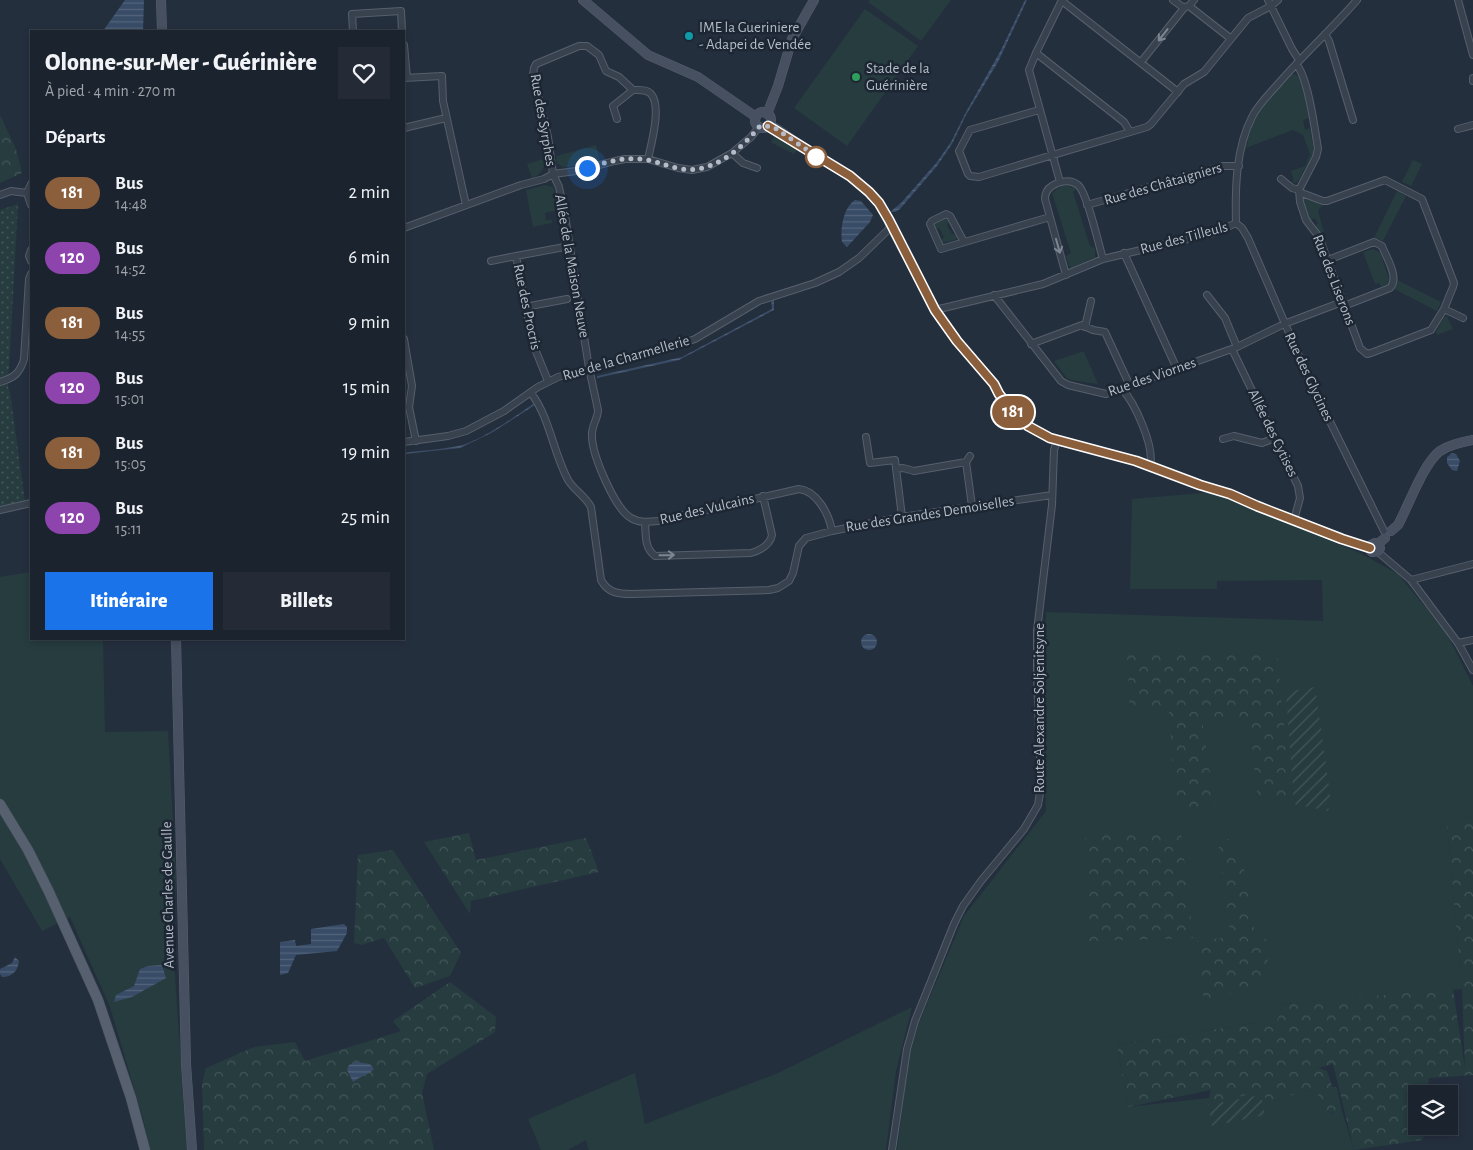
<!DOCTYPE html>
<html lang="fr">
<meta charset="utf-8">
<style>
body{margin:0;font-family:"Alegreya Sans",sans-serif;background:#242b36;color:#f1f3f6;height:100vh;display:flex;flex-direction:column;font-size:19px;white-space:nowrap}
*{box-sizing:border-box;margin:0}
p{font-size:16px;color:#a0a4aa}
.icon{flex:none;width:28px;height:28px;fill:none;stroke:currentColor;stroke-width:2;stroke-linecap:round;stroke-linejoin:round}
.map{position:relative;flex:1;overflow:hidden}
.sheet{position:absolute;left:30px;top:30px;width:375px;height:610px;display:flex;flex-direction:column;background:#1b232e;border-radius:0px;box-shadow:0 2px 8px #0003,0 0 0 1px #39404a}
.sheet>*{flex:none}
.badge{padding:0 10px;border-radius:16px;font-size:18px;line-height:32px}
.fabs{position:absolute;left:1408px;top:1085px;display:grid;gap:10px}
.fabs a{display:grid;place-items:center;width:50px;height:50px;border-radius:0px;background:#1b232e;box-shadow:0 2px 8px #0003,0 0 0 1px #39404a;font-size:25px}
.you{position:absolute;width:25px;height:25px;margin:-12px;border:4px solid #fff;border-radius:50%;background:#1a73e8;box-shadow:0 0 0 8px #1a73e833}
.map>.badge{position:absolute;translate:-50% -50%;box-shadow:0 0 0 2px #fff}
h2{padding:0 15px;font-size:19px;line-height:45px}
.round{display:grid;place-items:center;flex:none;width:52px;height:52px;border-radius:0px;background:#242b36}
.summary{display:flex;align-items:center;justify-content:space-between;height:85px;padding:0 15px}
h1{font-size:24px;font-weight:800;line-height:38px}
.primary-button{display:flex;gap:10px;margin-top:auto;padding:10px 15px}
.primary-button a{flex:1;height:58px;border-radius:0px;background:#1a73e8;color:#fff;font-size:20px;font-weight:800;line-height:58px;text-align:center}
.primary-button a+a{background:#242b36;color:#f1f3f6}
ul{padding:0;list-style:none}
li{display:flex;align-items:center;gap:15px;height:65px;padding:0 15px}
li div{flex:1}
li b{display:block;font-size:19px}
li em{font-style:normal}
li .badge{min-width:55px;font-weight:700;text-align:center}
.map>svg:first-child{display:block}
.grass{fill:#263c3f}
.forest{fill:url(#forest-crowns)}
.park{fill:url(#park-dots)}
.garden{fill:url(#garden-furrows)}
.water{fill:url(#water-rules)}
.lines{fill:none;stroke-linecap:round;stroke-linejoin:round}
.street-casing{stroke:#565f6c;stroke-width:8}
.secondary-casing{stroke:#565f6c;stroke-width:10}
.primary-casing{stroke:#414a57;stroke-width:11}
.street{stroke:#38414e;stroke-width:6}
.secondary{stroke:#465061;stroke-width:9}
.primary{stroke:#56606e;stroke-width:10}
.oneway{stroke:#7c8592}
.line-casing{stroke:#fff;stroke-width:11}
.line{stroke:#8b5e3c;stroke-width:8}
.walk{stroke:#b4bcc9;stroke-width:5;stroke-dasharray:0 9}
.culture-dot{fill:#0f9aa8;stroke:#1d2633;stroke-width:2}
.leisure-dot{fill:#2e9e5b;stroke:#1d2633;stroke-width:2}
.stop-dot{fill:#fff;stroke:#8b5e3c;stroke-width:2.5}
.labels{text-anchor:middle;dominant-baseline:central;stroke-width:5;stroke-linejoin:round;paint-order:stroke}
.poi-label{font-size:15px;fill:#b4bcc9;stroke:#1d2633;text-anchor:start}
.street-label{font-size:15px;fill:#b4bcc9;stroke:#1d2633}
</style>
<div class="map">
<svg width="1473" height="1150" viewBox="0 0 1473 1150">
<defs>
<pattern id="forest-crowns" width="20" height="18" patternUnits="userSpaceOnUse" patternTransform="scale(1.25)"><rect width="20" height="18" fill="#263c3f"/><path d="M2 6a3 3 0 1 1 6 0M12 15a3 3 0 1 1 6 0" fill="none" stroke="#435659"/></pattern>
<pattern id="park-dots" width="8" height="8" patternUnits="userSpaceOnUse" patternTransform="scale(1.25)"><rect width="8" height="8" fill="#263c3f"/><path d="M2 2h.1M6 6h.1" fill="none" stroke="#435659" stroke-width="1.8" stroke-linecap="round"/></pattern>
<pattern id="garden-furrows" width="10" height="10" patternUnits="userSpaceOnUse" patternTransform="scale(1.25)"><rect width="10" height="10" fill="#263c3f"/><path d="M-1 1l2-2M0 10L10 0M9 11l2-2" fill="none" stroke="#435659"/></pattern>
<pattern id="water-rules" width="6" height="5" patternUnits="userSpaceOnUse" patternTransform="scale(1.25)"><rect width="6" height="5" fill="#394c67"/><path d="M0 2.5h6" fill="none" stroke="#53647b"/></pattern>
</defs>
<rect width="100%" height="100%" fill="#242f3e"/>
<!-- grass -->
<path class="grass" d="M870,0H951L921,41L868,2Z
M865,9L918,46L847,146L794,108Z
M1295,74L1298,76L1303,88L1309,118L1303,120L1305,130L1310,128L1314,151L1298,181L1294,183L1292,182L1294,181L1291,171L1305,166L1310,154L1303,135L1293,130L1246,148L1248,142L1246,140C1255,112 1271,96 1290,75Z
M775,135L796,146L795,148L797,150L794,154L772,143L771,141Z
M596,145L600,161L568,167H563L557,163L556,156Z
M546,158C546,167 540,175 532,178L527,164Z
M1413,160L1422,164L1411,186L1402,182Z
M546,185L553,187L558,200V210L545,213L546,220H552V223L533,227L526,190Z
M1066,185L1077,188L1073,192L1090,246L1095,248V257L1071,268L1069,266L1066,256L1071,253L1052,193L1061,186Z
M1397,191L1406,196L1383,241L1377,239L1373,240Z
M1307,198L1316,201L1322,206L1318,211L1324,232L1321,235L1315,227L1318,223L1314,218L1310,221C1307,215 1302,206 1303,200Z
M945,218L949,221L947,225L952,234L957,235V238L955,240L942,243L941,241L944,237L939,228H935L934,225Z
M1373,249L1380,252L1389,279L1388,284L1381,287L1379,283L1375,284L1363,252Z
M1397,280L1441,302L1437,311L1394,289Z
M1447,316L1453,329L1437,335L1436,332L1444,317Z
M1081,352H1084L1098,384L1070,380L1066,377L1054,361Z
M1214,492L1360,553L1398,574L1446,632L1473,686V817L1447,825L1462,989L1282,1004L1279,1019L1117,1045L1128,1107L1261,1092L1277,1100L1313,1089C1322,1096 1323,1108 1332,1114L1342,1111L1354,1150H897L909,1056L919,1023L964,916L1046,811L1042,697L1046,612L1323,621L1322,580L1217,581V589H1130L1132,499Z
M31,572V639H103L105,732L168,731L176,877L173,947L187,1150H150L144,1122L110,1007L70,917L42,931L0,859V577Z
M912,1007L896,1071L886,1150H589L586,1140L568,1150H541L528,1119L635,1073L645,1124L778,1073Z"/>
<!-- forest -->
<path class="forest" d="M0,115L16,149L22,173L0,183Z
M1127,654H1277L1291,798L1258,802L1249,717L1202,719L1215,808L1176,813L1169,712L1130,710Z
M1473,817V1075L1429,1078L1427,1094H1416V1126H1424L1423,1140L1354,1150L1333,1064L1319,1068L1327,1071L1332,1086L1337,1088L1342,1111C1325,1121 1323,1097 1313,1089L1277,1100H1267L1261,1092L1213,1102L1209,1099L1211,1090L1128,1107L1117,1045L1278,1019L1282,1004L1453,989L1465,1069L1462,989L1447,825Z
M1181,832L1193,938L1087,941L1085,834Z
M469,833L476,860L586,838L599,872L471,901L470,914L424,842Z
M1223,837L1232,841L1236,861L1243,863L1253,927L1265,934L1269,971L1256,987L1204,1000L1196,941L1231,937L1218,839Z
M393,850L461,953L450,976L415,988L384,938L362,945L354,943L358,855Z
M450,982L496,1017L495,1032L427,1074L422,1093L434,1150H204L202,1084L206,1068L254,1047L295,1042L305,1061L401,1031L393,1021Z"/>
<!-- park -->
<path class="park" d="M18,204L8,387L10,392L25,501L0,506V210Z"/>
<!-- garden -->
<path class="garden" d="M1315,687L1331,801L1328,811L1294,804L1286,692Z
M1261,1095L1265,1115L1212,1126L1208,1105Z"/>
<!-- water -->
<path class="water" d="M125,0H144L143,31H103Z
M1025,0H1027L998,62L966,115L952,144L937,166L900,209L895,212H890L901,203L937,162L951,142L966,112L1001,50Z
M855,200L861,201L873,215L870,222L847,247L842,242C840,229 843,208 855,200Z
M774,297V310L679,360L597,378V376L682,357L772,309L771,298Z
M533,404L535,405L493,432L460,448L404,454V453C422,450 440,450 458,446C478,443 516,416 533,404Z
M1452,453L1456,454L1460,461L1457,471L1452,470L1447,463V457Z
M861 642a8 8 0 1 1 16 0a8 8 0 1 1-16 0Z
M344,924L347,927V933L337,951L296,955L288,973L280,975V942L295,940L296,946L311,944V929Z
M15,957L19,961C18,971 12,977 2,977L0,974V969L12,963Z
M162,965L166,978L132,997L114,1002L116,995L134,986L140,969L148,966Z
M356,1062L370,1064L374,1069C370,1074 359,1077 353,1082L347,1070L349,1065Z"/>
<g class="lines">
<!-- street casing -->
<g class="street-casing">
<path id="street" d="M1173,0L1184,8
M1268,0L1292,49L1299,60
M1458,0L1473,55
M1062,1L1178,92
M1189,6L1230,38
M1185,7L1189,6L1194,0
M353,31L352,14L401,11L402,31
M1325,34L1329,41L1353,120
M404,45L407,78
M1036,53L1124,122L1130,132
M1141,62L1184,8
M1296,64C1308,76 1315,130 1318,149L1316,157L1299,190L1300,202L1306,220L1319,237L1360,348L1367,354L1371,353L1431,330L1444,309L1453,287L1454,283L1422,199L1385,180L1327,201H1323L1299,192
M404,78L442,76L443,101L466,205
M1473,78V81
M1039,110L970,130L959,151L968,174L970,176L979,177L1147,127L1151,124L1184,84L1204,72L1248,18L1271,6L1278,0
M617,119L613,106L633,90
M404,128L446,118
M1458,129L1473,125
M732,153L743,163L757,168
M648,159C651,145 662,106 651,94C647,89 639,90 633,90L619,77L606,71L599,55L587,46H579L536,64L534,68L533,75L548,137L553,174L559,187L565,216L589,368L598,410C598,419 591,426 592,436C592,455 615,509 631,518C639,523 649,522 658,521L799,489C817,491 829,514 832,531
M1281,179L1292,188L1299,190
M1060,182L1029,70L1036,53L1062,0
M27,193L31,205
M27,193L31,184
M0,195L11,191L27,193
M1087,205L1223,166H1239
M1236,223L1242,228L1248,238L1309,379L1384,531
M1236,223C1235,188 1236,148 1252,117C1258,105 1269,94 1278,84C1303,55 1332,29 1357,0
M404,228L521,185L544,179L553,174L576,171L615,161L625,159H648L678,168L692,170L707,167L732,153L751,137L759,127
M964,242L950,216L946,214L932,221L930,224L941,249L1050,217
M31,250L29,256L31,261
M1124,253L1177,369
M1328,260L1374,242L1382,246C1386,257 1400,278 1390,288L1344,306
M491,261L516,256
M1066,275L1045,199C1045,193 1047,189 1052,186C1059,181 1071,179 1078,185C1087,192 1099,246 1103,259
M994,295L1061,381L1068,385L1106,394L1237,347L1284,324L1342,302
M1207,295L1225,318L1237,347
M525,307L567,299
M1444,309L1463,318
M935,310L1043,284L1103,259L1217,232L1236,223
M1085,327L1091,301
M404,339L412,386L409,407L416,441
M1031,344L1082,325L1093,330L1105,332L1130,386
M1232,349L1298,486L1300,498L1294,520
M548,381L533,344L516,256L570,246
M0,382C14,378 20,373 24,359L29,279L31,274
M1122,389C1135,403 1155,447 1150,466
M531,393C550,418 553,452 568,480C574,490 585,496 591,507L601,580C608,593 618,594 632,594L769,590L778,588L789,581L793,573L799,546L806,538L832,531L902,517L1052,495
M866,437L870,463L895,460L902,517
M1223,439L1234,436L1262,443L1275,438
M404,442L448,436L466,431L504,411L538,387L558,377L666,349L695,339L759,301L815,283L839,272L859,258L892,226
M970,456L966,462L972,506
M896,469L903,468L914,471L966,462
M0,510L31,503
M645,522C646,534 644,548 655,556L751,553C761,550 770,545 772,535L763,496
M1378,552L1411,580L1458,643L1473,670
M1411,580L1473,564
M1458,643L1473,640
M892,1150L907,1049L915,1021L954,924L963,906L981,881L1024,829L1038,805L1041,787L1037,675V631L1052,505L1054,450L1057,441"/>
</g>
<!-- secondary casing -->
<g class="secondary-casing">
<path id="secondary" d="M161,0L162,31
M583,0L648,55L698,77L756,117
M755 120a8 8 0 1 1 16 0a8 8 0 1 1-16 0Z
M767,114L778,86L792,39L814,0
M769,126L775,128L819,158L850,176L869,192L879,203L935,310L957,341L994,384L999,394L1015,414L1028,426L1049,438L1136,461L1203,486L1230,494L1257,506L1342,539L1370,548
M1391,531L1398,525C1409,505 1423,464 1440,451C1449,445 1462,442 1473,440
M1378,544L1380,548L1379,551L1372,552L1370,550L1371,545L1375,543L1378,544L1385,538
M176,639L186,1064L192,1150"/>
</g>
<!-- primary casing -->
<g class="primary-casing">
<path id="primary" d="M0,804L28,850L49,892L98,1000L131,1098L145,1150"/>
</g>
<!-- street -->
<use href="#street" class="street"/>
<!-- secondary -->
<use href="#secondary" class="secondary"/>
<!-- primary -->
<use href="#primary" class="primary"/>
</g>
<!-- one-way arrows -->
<defs><path id="oneway-shaft" d="M-6 0H5M1.5-3L5.5 0L1.5 3" fill="none" stroke-width="1.6" stroke-linecap="round" stroke-linejoin="round" transform="scale(1.25)"/></defs>
<g class="oneway">
<use href="#oneway-shaft" transform="translate(1163 35) rotate(128)"/>
<use href="#oneway-shaft" transform="translate(1058 246) rotate(74)"/>
<use href="#oneway-shaft" transform="translate(667 555) rotate(-1)"/>
</g>
<g class="lines">
<!-- line casing -->
<g class="line-casing">
<path id="line" d="M768,126L850,176L869,192L879,203L889,220L935,310L957,341L994,384L999,394L1015,414L1028,426L1050,438L1136,461L1200,485L1230,494L1257,506L1342,539L1370,548"/>
</g>
<!-- line -->
<use href="#line" class="line"/>
<!-- walk -->
<path class="walk" d="M587,168C604,163 622,157 640,159C653,160 664,165 677,168C709,176 740,151 759,127L764,128L768,126L775,128L819,158L816,157"/>
</g>
<!-- markers -->
<circle class="culture-dot" cx="689" cy="36" r="5"/>
<circle class="leisure-dot" cx="856" cy="77" r="5"/>
<circle class="stop-dot" cx="816" cy="157" r="10"/>
<g class="labels">
<!-- poi labels -->
<g class="poi-label">
<text x="699" y="27">IME la Gueriniere<tspan x="699" dy="17">- Adapei de Vendée</tspan></text>
<text x="866" y="68">Stade de la<tspan x="866" dy="17">Guérinière</tspan></text>
</g>
<!-- street labels -->
<g class="street-label">
<text transform="translate(543 120) rotate(80)">Rue des Syrphes</text>
<text transform="translate(1163 184) rotate(-16)">Rue des Châtaigniers</text>
<text transform="translate(1184 238) rotate(-15)">Rue des Tilleuls</text>
<text transform="translate(572 266) rotate(80)">Allée de la Maison Neuve</text>
<text transform="translate(1334 280) rotate(69)">Rue des Liserons</text>
<text transform="translate(527 307) rotate(78)">Rue des Procris</text>
<text transform="translate(626 358) rotate(-16)">Rue de la Charmellerie</text>
<text transform="translate(1152 377) rotate(-19)">Rue des Viornes</text>
<text transform="translate(1309 377) rotate(65)">Rue des Glycines</text>
<text transform="translate(1273 433) rotate(64)">Allée des Cytises</text>
<text transform="translate(707 509) rotate(-13)">Rue des Vulcains</text>
<text transform="translate(930 514) rotate(-9)">Rue des Grandes Demoiselles</text>
<text transform="translate(1039 708) rotate(-90)">Route Alexandre Soljenitsyne</text>
<text transform="translate(168 895) rotate(-91)">Avenue Charles de Gaulle</text>
</g>
</g>
</svg>
<div class="fabs">
<a><svg class="icon" aria-label="layers" viewBox="0 0 24 24"><path d="M12 4l9 5-9 5-9-5zM3 14l9 5 9-5"/></svg></a>
</div>
<div class="you" style="left:587px;top:168px"></div>
<b class="badge" style="left:1013px;top:412px;background:#8b5e3c;color:#fff">181</b>
<section class="sheet">
<div class="summary"><div><h1>Olonne-sur-Mer - Guérinière</h1><p>À pied · 4 min · 270 m</p></div><a class="round"><svg class="icon" aria-label="heart" viewBox="0 0 24 24"><path d="M12 20l-8-8c-3-5 5-10 8-4 3-6 11-1 8 4z"/></svg></a></div>
<h2>Départs</h2>
<ul>
<li><span class="badge" style="background:#8b5e3c;color:#fff">181</span><div><b>Bus</b><p>14:48</p></div><em>2 min</em></li>
<li><span class="badge" style="background:#8e44ad;color:#fff">120</span><div><b>Bus</b><p>14:52</p></div><em>6 min</em></li>
<li><span class="badge" style="background:#8b5e3c;color:#fff">181</span><div><b>Bus</b><p>14:55</p></div><em>9 min</em></li>
<li><span class="badge" style="background:#8e44ad;color:#fff">120</span><div><b>Bus</b><p>15:01</p></div><em>15 min</em></li>
<li><span class="badge" style="background:#8b5e3c;color:#fff">181</span><div><b>Bus</b><p>15:05</p></div><em>19 min</em></li>
<li><span class="badge" style="background:#8e44ad;color:#fff">120</span><div><b>Bus</b><p>15:11</p></div><em>25 min</em></li>
</ul>
<div class="primary-button"><a>Itinéraire</a><a>Billets</a></div>
</section>
</div>
